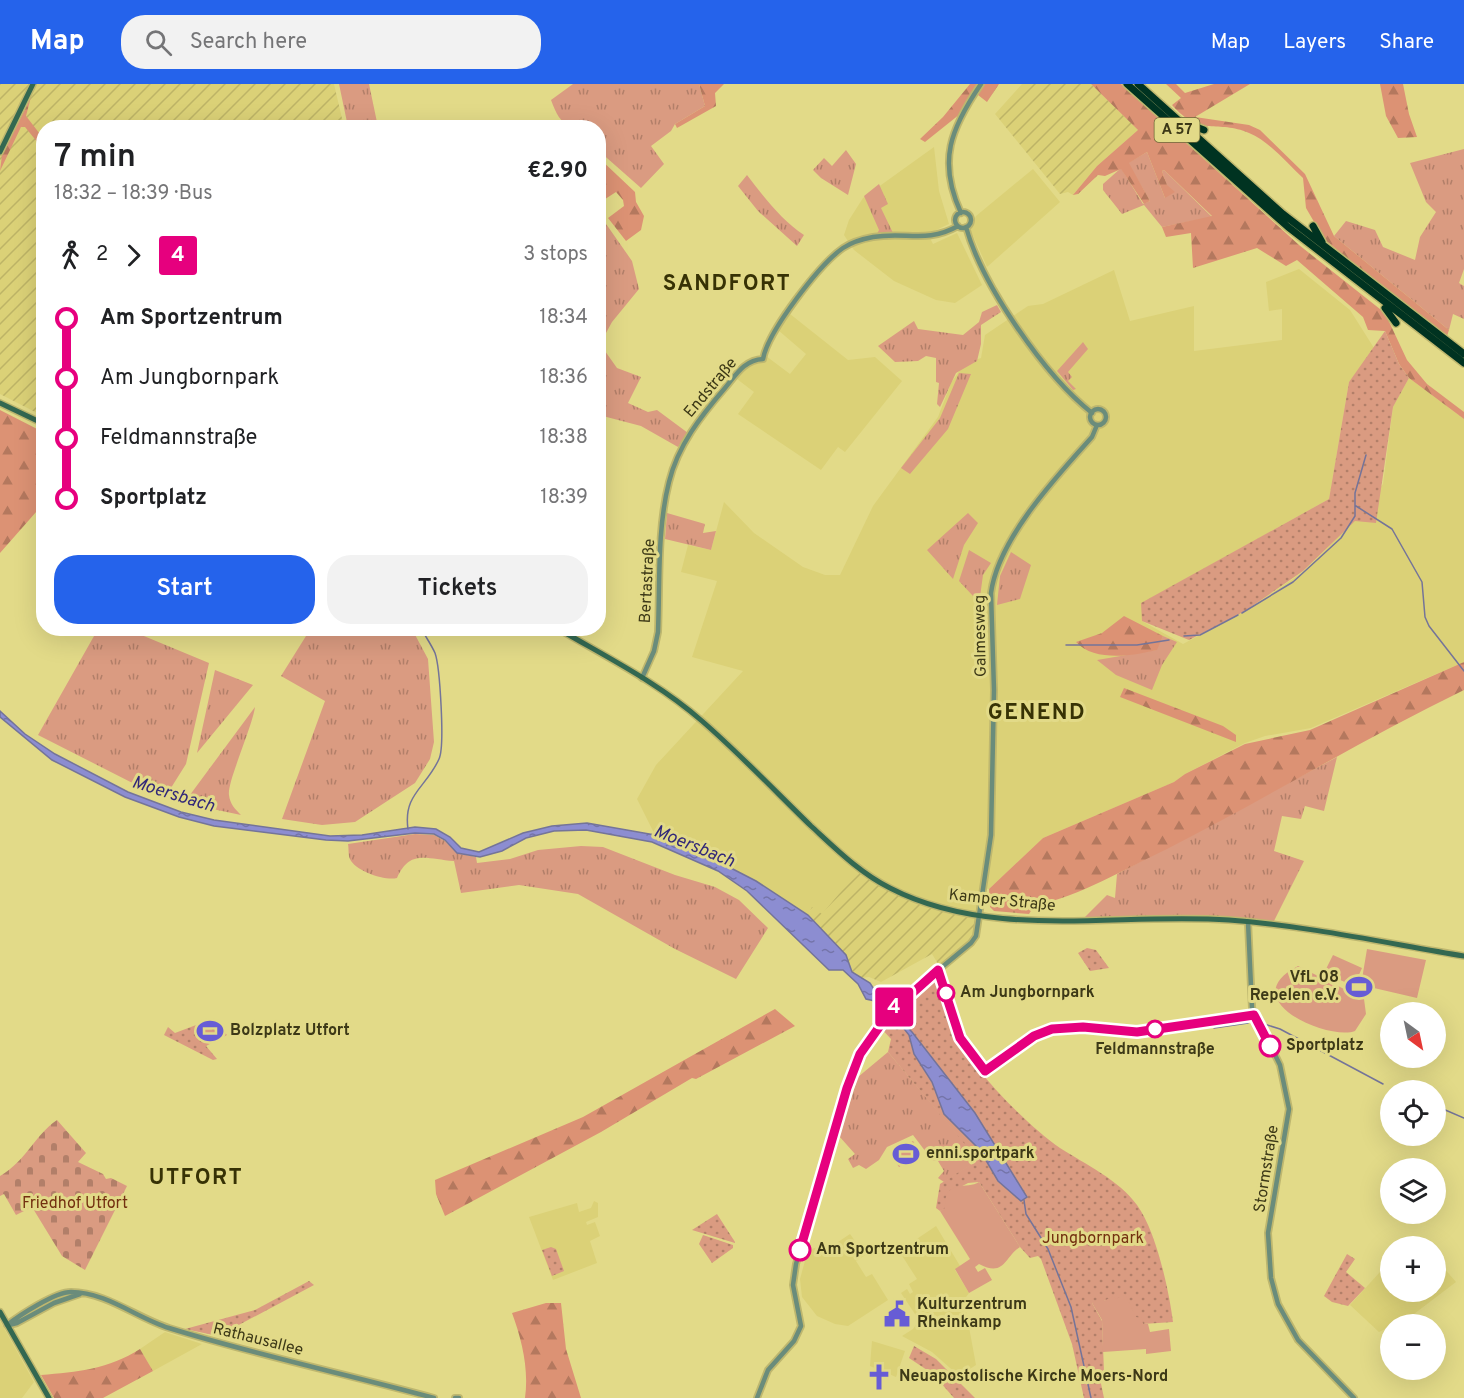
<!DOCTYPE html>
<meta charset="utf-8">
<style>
body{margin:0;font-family:Overpass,sans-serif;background:#f2f2f2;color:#202124;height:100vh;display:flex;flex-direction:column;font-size:22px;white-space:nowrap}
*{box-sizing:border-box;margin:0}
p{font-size:20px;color:#757577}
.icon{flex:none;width:33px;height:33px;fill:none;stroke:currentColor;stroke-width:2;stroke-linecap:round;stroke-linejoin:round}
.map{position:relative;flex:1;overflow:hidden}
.panel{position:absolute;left:36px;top:36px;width:570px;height:516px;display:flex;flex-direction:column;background:#fff;border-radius:24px;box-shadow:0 6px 24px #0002}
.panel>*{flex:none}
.badge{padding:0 12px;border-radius:4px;font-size:21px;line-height:39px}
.needle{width:39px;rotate:147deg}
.buttons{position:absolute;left:1380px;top:918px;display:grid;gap:12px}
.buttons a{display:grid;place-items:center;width:66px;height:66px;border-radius:50%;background:#fff;box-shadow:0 6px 24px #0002;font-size:30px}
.map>.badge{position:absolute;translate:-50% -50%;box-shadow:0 0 0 3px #fff}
.legs{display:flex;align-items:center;gap:9px;height:66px;padding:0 18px;font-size:20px}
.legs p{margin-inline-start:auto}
.summary{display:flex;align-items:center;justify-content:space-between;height:102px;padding:0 18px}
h1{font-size:33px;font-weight:600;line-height:45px}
.primary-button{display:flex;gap:12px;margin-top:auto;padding:12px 18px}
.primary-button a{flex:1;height:69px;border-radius:24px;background:#2563eb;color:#fff;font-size:24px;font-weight:600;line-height:69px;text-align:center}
.primary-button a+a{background:#f2f2f2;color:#202124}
ul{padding:0 18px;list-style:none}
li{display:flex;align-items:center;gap:21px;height:60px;font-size:22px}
li i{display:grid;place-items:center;width:9px;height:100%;margin:0 8px;background:currentColor}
li i::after{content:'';width:15px;height:15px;margin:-8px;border:4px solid;border-radius:50%;background:#fff}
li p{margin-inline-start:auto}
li:first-child i{background:linear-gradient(#0000 50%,currentColor 0)}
li:last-child i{background:linear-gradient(currentColor 50%,#0000 0)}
header{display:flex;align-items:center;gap:36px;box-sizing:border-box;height:84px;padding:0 30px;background:#2563eb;color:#fff}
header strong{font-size:28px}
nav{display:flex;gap:33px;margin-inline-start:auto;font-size:21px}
.search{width:420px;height:54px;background:#f2f2f2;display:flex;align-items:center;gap:15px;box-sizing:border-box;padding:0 21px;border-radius:24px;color:#757577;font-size:22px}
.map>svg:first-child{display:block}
.built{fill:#dbd177}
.industrial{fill:url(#industrial-furrows)}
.grass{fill:url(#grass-tufts)}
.forest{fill:url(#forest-firs)}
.cemetery{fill:url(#cemetery-stones)}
.park{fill:url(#park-dots)}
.pitch{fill:#da9b81}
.water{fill:url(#water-ripples);stroke:#747499;stroke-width:1.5}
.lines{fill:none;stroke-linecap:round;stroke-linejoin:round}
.stream{stroke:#747499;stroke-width:1.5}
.tertiary-casing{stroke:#beb76f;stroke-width:8}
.secondary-casing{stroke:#beb76f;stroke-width:8}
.motorway-casing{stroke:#beb76f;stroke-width:10}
.tertiary{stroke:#6a8c7b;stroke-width:4.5}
.secondary{stroke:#336851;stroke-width:5}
.motorway{stroke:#003321;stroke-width:7}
.line-1-casing{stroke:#fff;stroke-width:14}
.line-1{stroke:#e6007e;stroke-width:9}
.stop-1-dot{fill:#fff;stroke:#e6007e;stroke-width:3}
.labels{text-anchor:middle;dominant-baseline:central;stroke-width:6;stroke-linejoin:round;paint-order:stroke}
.shield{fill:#e2da88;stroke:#6e6939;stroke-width:1.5}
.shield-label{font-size:15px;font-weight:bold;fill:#3d3917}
.street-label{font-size:16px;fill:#3d3917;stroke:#e2da88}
.poi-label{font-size:16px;font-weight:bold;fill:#3d3917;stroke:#e2da88;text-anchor:start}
.stop-label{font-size:16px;font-weight:bold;fill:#3d3917;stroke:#e2da88;text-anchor:start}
.park-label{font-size:16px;fill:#733010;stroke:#e2da88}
.water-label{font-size:18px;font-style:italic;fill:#322878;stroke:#e2da88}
.district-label{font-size:22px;font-weight:bold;letter-spacing:1.5px;fill:#373205;stroke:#e2da88}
</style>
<header>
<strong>Map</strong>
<div class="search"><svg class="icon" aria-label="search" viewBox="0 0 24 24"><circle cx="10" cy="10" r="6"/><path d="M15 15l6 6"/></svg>Search here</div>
<nav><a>Map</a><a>Layers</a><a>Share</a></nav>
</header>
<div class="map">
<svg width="1464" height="1314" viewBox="0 0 1464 1314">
<defs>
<pattern id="industrial-furrows" width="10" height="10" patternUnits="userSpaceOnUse" patternTransform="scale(1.5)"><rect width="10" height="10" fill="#dbd177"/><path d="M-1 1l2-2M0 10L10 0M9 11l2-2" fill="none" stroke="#bdb466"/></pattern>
<pattern id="grass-tufts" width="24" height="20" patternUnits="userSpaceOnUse" patternTransform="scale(1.5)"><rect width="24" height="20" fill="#da9b81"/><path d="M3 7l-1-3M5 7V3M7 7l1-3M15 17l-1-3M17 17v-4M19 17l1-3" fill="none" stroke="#b27f69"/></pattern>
<pattern id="forest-firs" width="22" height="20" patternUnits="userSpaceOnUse" patternTransform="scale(1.5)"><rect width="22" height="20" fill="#dc9274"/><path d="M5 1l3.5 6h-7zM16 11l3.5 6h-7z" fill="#b4785e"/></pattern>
<pattern id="cemetery-stones" width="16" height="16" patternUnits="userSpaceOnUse" patternTransform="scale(1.5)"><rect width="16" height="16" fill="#da9b81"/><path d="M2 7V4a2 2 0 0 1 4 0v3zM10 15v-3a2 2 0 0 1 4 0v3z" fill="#b27f69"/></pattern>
<pattern id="park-dots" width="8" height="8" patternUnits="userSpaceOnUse" patternTransform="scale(1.5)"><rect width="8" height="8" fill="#da9b81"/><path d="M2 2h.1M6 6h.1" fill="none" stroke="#b27f69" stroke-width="1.8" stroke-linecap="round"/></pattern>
<pattern id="water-ripples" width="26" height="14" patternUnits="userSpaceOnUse" patternTransform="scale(1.5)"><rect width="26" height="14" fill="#8c8dd1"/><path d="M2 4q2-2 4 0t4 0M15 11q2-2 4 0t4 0" fill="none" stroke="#7474a9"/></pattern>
</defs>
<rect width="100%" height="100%" fill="#e2da88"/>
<!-- built -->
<path class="built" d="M934,63L939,107L949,140L928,150L933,160L957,149L982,201L955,219L936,216L894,197L854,166L844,151L849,136L863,114Z
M1033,85L1060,118L987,183L970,145L976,132Z
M1299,185L1350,226L1374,264L1349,298L1329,415L1142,519V537L1183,560L1245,527L1303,488L1355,436L1383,400L1393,323L1409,294L1464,335V578L1311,644L1265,652L1245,659L1185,690L1174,698L1043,754L989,805L983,804L979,830L821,831L812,824L808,831L756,797L694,765L655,751L637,715L656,681L743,587L692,573L717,497L681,488L688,461L711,466L724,418L754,449L803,483L825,491H840L873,422L938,333L951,299L964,280L981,274L985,251L1028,222L1043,220L1114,186L1130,237L1194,222V267L1282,256V225L1269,227L1266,198Z
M790,230L848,276L875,273L902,297L845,368L838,363L821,386L738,330L754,308L737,295L751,279L766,272L790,290L806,270L778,246Z
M594,1117L598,1119V1133L586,1138L587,1141L595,1138L600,1152L590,1157L597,1179L553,1196L529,1133L577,1119L579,1128L591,1124Z
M936,1142L960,1182L955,1186L969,1209L964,1216L976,1281L959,1292L932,1268L902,1252L913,1245L919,1236L901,1209L907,1205L910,1210L913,1208L909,1200L917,1195L899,1167Z
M850,1150L865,1171L856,1177L866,1193L872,1190L888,1216L848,1242L835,1240L817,1232L802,1213L800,1195L806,1173L812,1165L825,1160L829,1164Z
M1436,1175L1456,1198L1410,1233L1379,1248L1350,1221L1390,1177V1208H1436Z
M0,1237L34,1298L22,1314H0Z
M165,1248L202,1260L153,1287L140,1265Z
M872,1257L905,1267L896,1293L870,1282Z"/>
<!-- industrial -->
<path class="industrial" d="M0,0H334L344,43L44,44L43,332L0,310Z
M1022,0H1091L1138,46L1097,82L1073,111L1068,108L1060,110L995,30Z
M860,785L876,796L928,820L979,830L974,856L940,883L932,870L881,898L869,893L861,894L852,888L846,871L808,831L812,823L822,830Z"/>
<!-- grass -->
<path class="grass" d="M339,0H369L378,43H348Z
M573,0H699L705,22L675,40L671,47L651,62L664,80L641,104L599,67L598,44C569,43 562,46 551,16Z
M1464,65V185L1459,199L1464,202V235L1453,230L1449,246L1334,152L1346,137L1375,146L1383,163L1415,176L1420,153L1436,128L1426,118L1410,79Z
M846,66L856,80L848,111L821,94L813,86L824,74L832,82Z
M1147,68L1165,114L1167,102L1162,87L1164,86L1212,133L1162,143L1144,121L1122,130L1103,106V100L1121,84L1143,120L1150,117L1128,79Z
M747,91C763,112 782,137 804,151L797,162L758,127L738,102Z
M879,100L888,120L881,124L893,149L877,150L879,146L864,112Z
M604,137L632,177L639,205L612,238L600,260L617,284L641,293L628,319L648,328L657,326L688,349L678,363L641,342L599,331L598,143Z
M997,221L1001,228L981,241V260L977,277L956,289L940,323L937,320L939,299L936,298V274L926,272L918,277L895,278L878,262L914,237L918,245L963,251L979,238L982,228Z
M1083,258L1088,265L1068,288L1072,293L1068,297L1076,305L1073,306L1057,287Z
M959,289L971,290L948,345L910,390L901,384L940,334Z
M667,429L705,440L703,449L716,447L711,466L665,455Z
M968,429L978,439L964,461L953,495L927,466Z
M969,466L991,479L983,491L980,513L973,512L959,497Z
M1011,468L1031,481L1020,515L997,521L1000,492Z
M311,544L412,545L428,575L434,658L430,675L415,699L355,738L322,741L282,735L325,617L281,592Z
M98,545H127L209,579L186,680L164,715L38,651Z
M1163,552L1177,558L1162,581L1152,606L1116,591L1097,576L1156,566Z
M215,586L253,601L197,669Z
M255,623C252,644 227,698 229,711C230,720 235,725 241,731L184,719Z
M1337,673L1324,727L1305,722L1301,735L1282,732L1274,767L1304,777L1274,837L1187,831L1084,834L1107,811L1115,814L1117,790Z
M415,750L434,751L445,757L457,769L476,773L477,779L510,775L538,766L581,762L603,763L675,791L715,803L739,816L768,844L736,895L675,865L578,810L519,801L461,809L454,777C426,775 410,765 397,794C385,797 355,787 350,775C348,771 349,765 348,760Z
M888,968L979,1076L944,1098L938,1094L944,1087L938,1077L932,1076L913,1051L887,1063L879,1076L866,1085L859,1081L853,1084L848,1075L855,1070L839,1052L858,993Z"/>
<!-- forest -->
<path class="forest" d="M699,0H724L715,9L716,22L677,44L675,40L705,22Z
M970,0H999L987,18L978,11L970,22L925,58L920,55L943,33Z
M1091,0H1121L1299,161L1385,229L1407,276L1427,300L1464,328V335L1409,294L1399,280L1385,247L1368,246L1363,233L1297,176L1286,182L1257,164L1193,184L1191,149L1166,153L1162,143L1212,132L1164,86L1162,87L1167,101L1175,108L1165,114L1147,68L1129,79L1150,117L1144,120L1121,85L1105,92L1098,91L1078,110L1073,111L1097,82L1138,46Z
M1166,0H1176L1185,9L1214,0H1250L1195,33L1249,41L1260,46L1305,90L1334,152L1449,246L1447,252L1415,230L1324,155L1306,124L1303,94C1287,79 1269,57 1249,49C1217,35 1201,54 1172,21L1181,14Z
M1380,0H1403L1409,30L1417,53L1398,54L1386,32Z
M31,13L26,32L43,54V65L25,43H21L0,87L2,71Z
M599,74L635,108L636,118L644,132L641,146L626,157L608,134L624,122L623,116L616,108L599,119Z
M0,326L43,348L44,419L0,469Z
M1124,532L1163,552L1157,566C1133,572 1094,578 1076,558L1102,549Z
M1464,578V606C1363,655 1267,714 1167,765C1123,786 1082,811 1034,822L1029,830L994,827L990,823L989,805L1043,754L1174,698L1185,690L1245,660L1310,646Z
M1124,604L1223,642L1236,651V658L1120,613Z
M775,925L795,942L696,995L692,994L601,1048L445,1132L436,1110L435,1096L583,1033Z
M546,1219H561L566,1265L581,1314H525C529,1285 522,1256 512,1229Z
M140,1265L153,1287L103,1314H54L41,1291C77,1288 109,1285 140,1265Z"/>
<!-- cemetery -->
<path class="cemetery" d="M57,1036L86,1069L78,1078L103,1090L106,1095L111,1094L127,1102L85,1186L62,1172L32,1123L16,1131L4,1110L0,1112V1092C27,1076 34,1052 57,1036Z"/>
<!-- park -->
<path class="park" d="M1385,247L1399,280L1409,294L1393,323L1376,439L1355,437L1303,487L1245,527L1189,556L1142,537L1141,519L1329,415L1349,298Z
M1087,864L1096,866L1109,884L1090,887L1078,869Z
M932,893L939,898C945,916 948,938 957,954C976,989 1027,1041 1060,1064C1085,1080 1119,1096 1137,1121C1156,1147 1169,1206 1173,1238L1143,1240L1115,1215L1092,1219L1102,1237L1104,1288L1099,1290L1104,1314H1084L1072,1260L1041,1175L1038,1172L1030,1174L1020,1163L979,1098L968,1099L949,1109L945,1125L940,1127L936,1124L940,1100L978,1076L888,968L891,955L879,942L893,926Z
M212,935L227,951L206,962L217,975L213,976L164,951L168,943L175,949Z
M717,1130L735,1158V1159L692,1146Z
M703,1151L733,1161V1164L712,1179L699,1160Z
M551,1163L556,1165L564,1187L552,1192L542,1166Z
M1347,1170L1355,1175L1346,1188L1365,1204L1348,1222L1332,1218L1324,1212Z
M309,1197L314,1201L218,1252L185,1245L255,1226Z
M914,1262L936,1275L975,1314H954L933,1290L909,1274Z"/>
<!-- pitch -->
<path class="pitch" d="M1367,865L1426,876L1417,914L1361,901Z
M1333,871L1362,884L1354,902L1324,889Z
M1298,882L1364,915L1366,930L1355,947C1329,957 1232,916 1298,882Z
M913,1057L921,1069L899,1083L891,1071Z
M979,1098L1020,1163C1005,1172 1005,1194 979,1180L975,1183L978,1188L985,1184L992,1196L969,1209L955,1185L970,1175L940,1127L945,1124C944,1094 967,1106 979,1098Z
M1125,1210L1136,1233L1142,1234L1143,1240H1148L1150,1248L1169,1245L1171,1267L1146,1270V1265L1103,1268L1102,1236L1092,1219L1102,1213L1104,1217L1113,1212L1116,1215Z"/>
<!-- water -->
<path class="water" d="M0,627L25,650L55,670L128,708L181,728L214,736L330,752L362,751L415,743L436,745L450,753L461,764L479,768L523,749L552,742L587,739L655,751L694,765L756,797L808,831L846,871L852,888L870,899L881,916L912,948L975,1029L1027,1113L1021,1117L998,1097L980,1066L944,1030L932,998L914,970L909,951L893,931L875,917L866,915L858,900L843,886H829L747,807L718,787L652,758L586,746L554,747L526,754L502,767L480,773L457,769L445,756L434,750L415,749L348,757L326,756L214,742L179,733L125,713L52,676L0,633Z"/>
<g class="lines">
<!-- stream -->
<path class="stream" d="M1356,422L1392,445L1422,498L1425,533L1429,542L1464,587
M1242,529L1293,498L1341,454L1355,432V409L1366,371
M1184,552L1200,551L1238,531
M1066,561H1137L1169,556
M408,745C403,710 426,704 439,675C445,663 440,583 435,569C431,560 425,552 421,544
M1264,940L1280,945L1383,1000
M1214,944L1248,939
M1393,1005L1398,1006
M1436,1022L1464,1034
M1024,1116L1026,1130L1048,1165L1071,1223L1091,1314"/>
<!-- tertiary casing -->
<g class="tertiary-casing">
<path id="tertiary" d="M955 136a8 8 0 1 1 16 0a8 8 0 1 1-16 0Z
M961,129C937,77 951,44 981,0
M966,143C982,201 1045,292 1092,329
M1090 333a8 8 0 1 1 16 0a8 8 0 1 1-16 0Z
M642,594L654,567L658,548C660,499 657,445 669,398C678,361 701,332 725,304C736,291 744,276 763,275C768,247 820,180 843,164C852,158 862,155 873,153C906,147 926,160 958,142
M1248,838L1252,924L1280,981L1289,1025L1268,1149L1271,1194L1278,1220L1298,1256L1354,1314
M7,1241C20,1231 55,1208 71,1208C106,1208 137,1234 169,1244C256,1271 346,1290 434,1314
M9,1241L17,1239L54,1219L80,1210
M455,1314H459
M757,1314L768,1286L794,1257L801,1242L793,1201L796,1180L847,1003L862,965L876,944L900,918L971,859L976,852L991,751L994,606L991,509C998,455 1056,393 1092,353L1097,341"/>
</g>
<!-- secondary casing -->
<g class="secondary-casing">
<path id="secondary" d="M0,68L33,0
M0,319L44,340
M557,544C606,573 659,599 702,637C740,670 775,707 811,742C836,765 860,789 890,804C992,857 1119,828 1229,836C1308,842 1386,859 1464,872
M0,1228L49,1314"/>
</g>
<!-- motorway casing -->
<g class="motorway-casing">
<path id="motorway" d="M1127,0L1288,143L1464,279
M1138,0L1283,130L1464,270
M1183,38L1204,46
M1313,142L1322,158
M1385,224L1396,239"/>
</g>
<!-- tertiary -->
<use href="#tertiary" class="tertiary"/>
<!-- secondary -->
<use href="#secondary" class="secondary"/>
<!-- motorway -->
<use href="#motorway" class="motorway"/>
</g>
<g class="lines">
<!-- line-1 casing -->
<g class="line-1-casing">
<path id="line-1" d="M800,1166L847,1004L860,970L887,932L938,886L960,954L985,987L1034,952L1052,945L1083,943L1137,948L1254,931L1270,962"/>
</g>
<!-- line-1 -->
<use href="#line-1" class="line-1"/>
</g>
<!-- icons -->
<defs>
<g id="stadium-bare" transform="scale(2.07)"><path d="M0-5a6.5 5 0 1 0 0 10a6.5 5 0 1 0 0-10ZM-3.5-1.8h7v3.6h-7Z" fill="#675cd5" stroke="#e2da88" stroke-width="2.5" paint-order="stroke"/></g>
<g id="civic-bare" transform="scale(2.07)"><path d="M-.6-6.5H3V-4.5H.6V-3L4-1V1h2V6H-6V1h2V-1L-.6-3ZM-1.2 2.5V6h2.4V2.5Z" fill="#675cd5" stroke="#e2da88" stroke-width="2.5" paint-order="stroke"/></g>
<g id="church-bare" transform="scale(2.07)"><path d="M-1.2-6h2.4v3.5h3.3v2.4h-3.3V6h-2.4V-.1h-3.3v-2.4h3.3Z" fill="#675cd5" stroke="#e2da88" stroke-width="2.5" paint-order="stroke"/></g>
</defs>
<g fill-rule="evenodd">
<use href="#stadium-bare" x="1359" y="903"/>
<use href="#stadium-bare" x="210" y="947"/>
<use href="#stadium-bare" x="906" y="1070"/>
<use href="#civic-bare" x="897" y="1230"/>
<use href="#church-bare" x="879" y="1293"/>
</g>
<!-- markers -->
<g class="stop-1-dot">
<circle cx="946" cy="909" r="8"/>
<circle cx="1155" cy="945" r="8"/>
<circle cx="1270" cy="962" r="10"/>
<circle cx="800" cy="1166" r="10"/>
</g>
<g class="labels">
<!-- shield labels -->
<rect class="shield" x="1154.5" y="34" width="45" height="24" rx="4.5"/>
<g class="shield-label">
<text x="1177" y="46">A 57</text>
</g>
<!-- street labels -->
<g class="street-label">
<text transform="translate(711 304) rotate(-50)">Endstraße</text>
<text transform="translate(648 497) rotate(-87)">Bertastraße</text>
<text transform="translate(981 552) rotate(-91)">Galmesweg</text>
<text transform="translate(1002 817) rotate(6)">Kamper Straße</text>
<text transform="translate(1267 1085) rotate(-81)">Stormstraße</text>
<text transform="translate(258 1256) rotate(14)">Rathausallee</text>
</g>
<!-- poi labels -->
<g class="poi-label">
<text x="1339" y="894" text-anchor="end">VfL 08<tspan x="1339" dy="18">Repelen e.V.</tspan></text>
<text x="230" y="947">Bolzplatz Utfort</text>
<text x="926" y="1070">enni.sportpark</text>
<text x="917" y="1221">Kulturzentrum<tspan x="917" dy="18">Rheinkamp</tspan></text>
<text x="899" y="1293">Neuapostolische Kirche Moers-Nord</text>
</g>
<!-- stop labels -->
<g class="stop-label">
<text x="960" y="909">Am Jungbornpark</text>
<text x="1286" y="962">Sportplatz</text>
<text x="1155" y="966" text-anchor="middle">Feldmannstraße</text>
<text x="816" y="1166">Am Sportzentrum</text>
</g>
<!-- park labels -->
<g class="park-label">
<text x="75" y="1120">Friedhof Utfort</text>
<text x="1093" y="1155">Jungbornpark</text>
</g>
<!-- water labels -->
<g class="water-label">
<text transform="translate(173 711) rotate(17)">Moersbach</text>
<text transform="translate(694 763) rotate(22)">Moersbach</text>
</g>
<!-- district labels -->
<g class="district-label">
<text x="727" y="200">SANDFORT</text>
<text x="1037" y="629">GENEND</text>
<text x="196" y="1094">UTFORT</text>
</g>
</g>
</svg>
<div class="buttons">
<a><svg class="needle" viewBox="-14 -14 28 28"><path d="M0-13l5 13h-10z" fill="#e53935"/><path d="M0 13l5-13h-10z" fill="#757577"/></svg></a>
<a><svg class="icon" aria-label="locate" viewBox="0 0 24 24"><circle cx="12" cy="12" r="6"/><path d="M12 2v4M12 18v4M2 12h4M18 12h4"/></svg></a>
<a><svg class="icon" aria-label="layers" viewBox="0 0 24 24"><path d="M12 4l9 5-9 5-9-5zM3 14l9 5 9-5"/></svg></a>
<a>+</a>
<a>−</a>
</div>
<b class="badge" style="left:894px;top:923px;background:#e6007e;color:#fff">4</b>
<section class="panel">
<div class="summary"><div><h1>7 min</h1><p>18:32 – 18:39 · Bus</p></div><b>€2.90</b></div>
<div class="legs"><svg class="icon" aria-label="walk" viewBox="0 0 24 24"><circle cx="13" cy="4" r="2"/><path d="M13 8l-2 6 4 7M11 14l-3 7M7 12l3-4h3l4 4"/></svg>2<svg class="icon" aria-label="forward" viewBox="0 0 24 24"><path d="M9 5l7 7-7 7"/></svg><b class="badge" style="background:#e6007e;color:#fff">4</b><p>3 stops</p></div>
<ul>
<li><i style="color:#e6007e"></i><b>Am Sportzentrum</b><p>18:34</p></li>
<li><i style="color:#e6007e"></i><span>Am Jungbornpark</span><p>18:36</p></li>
<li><i style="color:#e6007e"></i><span>Feldmannstraße</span><p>18:38</p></li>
<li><i style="color:#e6007e"></i><b>Sportplatz</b><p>18:39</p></li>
</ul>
<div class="primary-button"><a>Start</a><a>Tickets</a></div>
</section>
</div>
